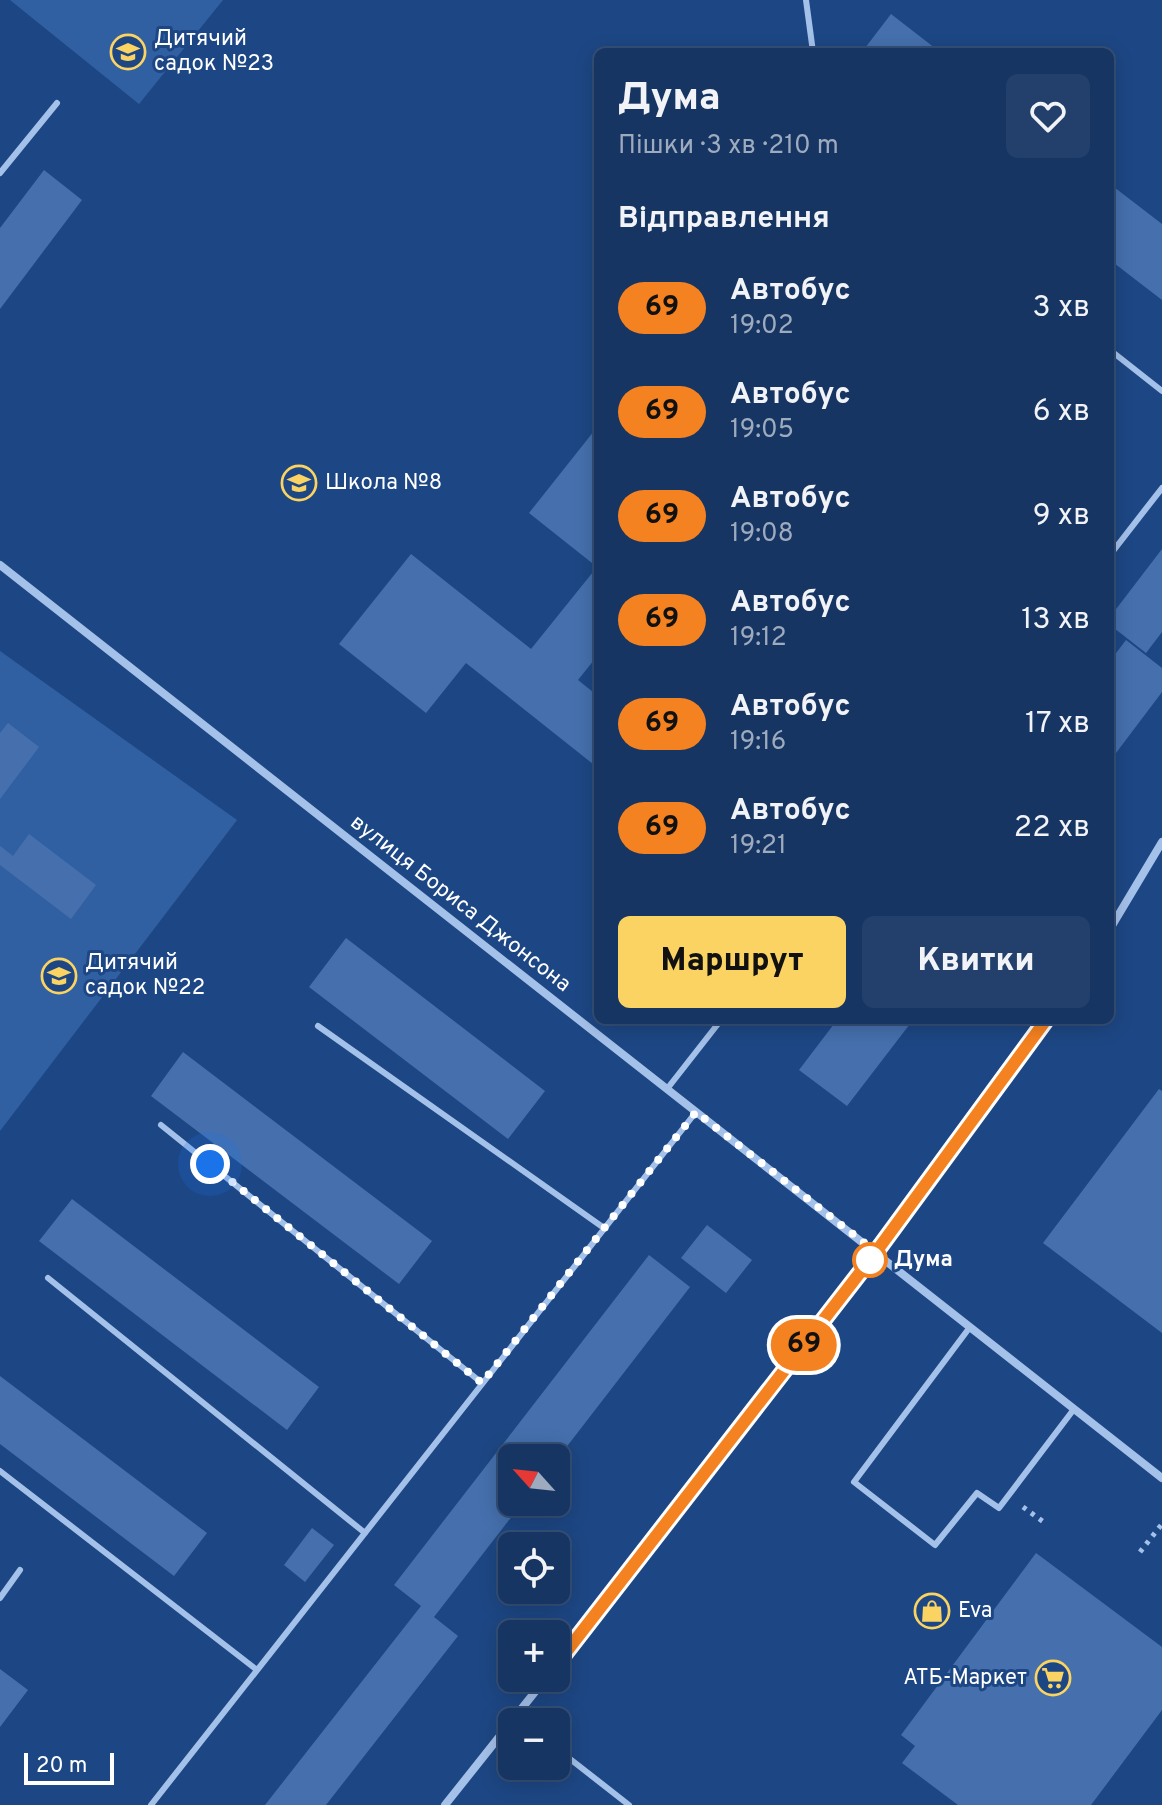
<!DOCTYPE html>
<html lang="uk">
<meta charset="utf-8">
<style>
body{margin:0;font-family:Overpass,sans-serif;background:#23406c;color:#f1f3f6;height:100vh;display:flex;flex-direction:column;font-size:30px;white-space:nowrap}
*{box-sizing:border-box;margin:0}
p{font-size:26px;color:#9eabbe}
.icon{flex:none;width:44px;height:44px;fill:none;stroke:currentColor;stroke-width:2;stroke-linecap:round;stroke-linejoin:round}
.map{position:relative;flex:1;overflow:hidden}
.drawer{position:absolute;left:594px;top:48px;width:520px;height:976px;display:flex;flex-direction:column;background:#163563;border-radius:12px;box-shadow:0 4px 20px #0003,0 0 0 2px #355078}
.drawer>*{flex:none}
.badge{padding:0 16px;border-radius:26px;font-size:28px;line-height:52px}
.needle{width:52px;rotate:297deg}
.buttons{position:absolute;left:498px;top:1444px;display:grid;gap:16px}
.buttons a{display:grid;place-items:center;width:72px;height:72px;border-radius:12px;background:#163563;box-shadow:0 4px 20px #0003,0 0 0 2px #355078;font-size:40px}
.scale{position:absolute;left:24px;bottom:20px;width:90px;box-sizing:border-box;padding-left:8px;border:4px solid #fff;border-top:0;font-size:22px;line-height:28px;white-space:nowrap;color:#fff;-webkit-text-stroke:6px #1d4784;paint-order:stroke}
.you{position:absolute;width:40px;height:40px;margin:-20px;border:6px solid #fff;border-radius:50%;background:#1a73e8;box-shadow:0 0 0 12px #1a73e833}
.map>.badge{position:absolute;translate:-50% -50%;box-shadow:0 0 0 4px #fff}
h2{padding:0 24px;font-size:30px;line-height:72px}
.round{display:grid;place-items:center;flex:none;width:84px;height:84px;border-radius:12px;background:#23406c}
.headline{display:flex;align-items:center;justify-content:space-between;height:136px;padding:0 24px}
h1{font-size:38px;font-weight:800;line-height:60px}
.button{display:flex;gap:16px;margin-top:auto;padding:16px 24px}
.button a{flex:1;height:92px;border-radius:12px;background:#fad362;color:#111;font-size:32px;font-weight:800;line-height:92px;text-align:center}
.button a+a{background:#23406c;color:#f1f3f6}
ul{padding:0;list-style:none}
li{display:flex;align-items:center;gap:24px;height:104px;padding:0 24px}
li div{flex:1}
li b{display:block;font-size:30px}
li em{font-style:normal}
li .badge{min-width:88px;font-weight:700;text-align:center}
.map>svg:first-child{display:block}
.green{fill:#3160a2}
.building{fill:#4570ad}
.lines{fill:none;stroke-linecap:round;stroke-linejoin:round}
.path{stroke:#a4c1ea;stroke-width:5;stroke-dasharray:4 6;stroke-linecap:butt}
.service{stroke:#a4c1ea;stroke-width:6}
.minor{stroke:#a4c1ea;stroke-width:8}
.line-casing{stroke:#fff;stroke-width:18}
.line{stroke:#f58220;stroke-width:12}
.walk{stroke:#fff;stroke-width:8;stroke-dasharray:0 14.4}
.stop-dot{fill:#fff;stroke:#f58220;stroke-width:4}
.labels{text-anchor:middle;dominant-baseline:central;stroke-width:6;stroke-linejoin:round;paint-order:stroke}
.poi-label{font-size:22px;fill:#fff;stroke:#1d4784;text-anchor:start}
.street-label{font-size:22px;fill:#fff;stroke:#1d4784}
.stop-label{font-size:22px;font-weight:bold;fill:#fff;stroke:#1d4784;text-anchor:start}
</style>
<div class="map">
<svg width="1162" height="1805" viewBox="0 0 1162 1805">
<rect width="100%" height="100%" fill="#1d4784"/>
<!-- green -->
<path class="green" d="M10,0H223L139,104Z
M0,651L237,820L0,1131Z"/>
<!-- building -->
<path class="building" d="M891,14L940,52H862Z
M44,170L82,200L0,309V228Z
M1110,184L1162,224V300L1110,260Z
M598,426V655L578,680L598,696V768L466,663L426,713L339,644L411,554L531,649L597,567L529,513Z
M1162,549V632L1146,653L1110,625V617Z
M1126,640L1162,668V692L1110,761V661Z
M8,723L39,747L0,799V733Z
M29,834L96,885L71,919L0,865V846L13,856Z
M346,938L545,1091L508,1139L309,987Z
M837,1020H913L847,1106L799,1070Z
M183,1052L432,1241L399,1284L151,1096Z
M1159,1089L1162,1091V1333L1043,1243Z
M72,1199L319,1387L287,1430L39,1241Z
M707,1225L752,1260L726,1293L681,1258Z
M649,1255L690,1287L558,1458H512V1502H523L434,1617L458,1636L326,1805H265L421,1606L394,1585Z
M0,1376L207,1533L174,1576L0,1444Z
M312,1528L334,1545L305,1582L284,1565Z
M1036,1553L1162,1647V1710L1091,1805H958L902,1763L915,1746L901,1735Z
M0,1669L28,1690L0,1727Z"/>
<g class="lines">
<!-- path -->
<path class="path" d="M1023,1507L1045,1523
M1140,1552L1162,1524"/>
<!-- service -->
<path class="service" d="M806,0L813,52
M0,173L57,103
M1110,350L1162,391
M1110,555L1162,488
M318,1026L604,1228
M667,1089L721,1020
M161,1125L482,1383
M48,1278L365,1533
M970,1327L854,1482L935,1545L977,1493L999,1508L1074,1409
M0,1471L257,1670
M0,1598L20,1570
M516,1717L523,1722
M556,1748L629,1805
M151,1805L696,1112"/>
<!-- minor -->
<path class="minor" d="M0,565L1162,1478
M1110,929L1162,842
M556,1665L876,1252L1046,1020
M445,1805L546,1678"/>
</g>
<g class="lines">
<!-- line casing -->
<g class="line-casing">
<path id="line" d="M556,1665L876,1252L1046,1020"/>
</g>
<!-- line -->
<use href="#line" class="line"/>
<!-- walk -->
<path class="walk" d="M210,1164L482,1383L696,1112L876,1252L870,1260"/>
</g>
<!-- icons -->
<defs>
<g id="school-ring" transform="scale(1.8)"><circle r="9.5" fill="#1d4784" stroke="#fad362" stroke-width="1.5"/><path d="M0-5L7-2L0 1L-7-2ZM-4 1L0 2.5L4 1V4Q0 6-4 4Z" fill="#fad362"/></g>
<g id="shop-ring" transform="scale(1.8)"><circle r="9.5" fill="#1d4784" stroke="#fad362" stroke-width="1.5"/><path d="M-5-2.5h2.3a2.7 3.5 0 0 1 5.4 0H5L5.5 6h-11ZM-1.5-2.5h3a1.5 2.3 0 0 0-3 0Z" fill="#fad362"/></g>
<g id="supermarket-ring" transform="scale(1.8)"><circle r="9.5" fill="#1d4784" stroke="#fad362" stroke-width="1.5"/><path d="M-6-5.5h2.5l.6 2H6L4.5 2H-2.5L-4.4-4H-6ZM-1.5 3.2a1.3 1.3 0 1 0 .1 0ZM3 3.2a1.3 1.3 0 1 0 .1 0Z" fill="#fad362"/></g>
</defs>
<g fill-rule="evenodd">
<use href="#school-ring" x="128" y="52"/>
<use href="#school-ring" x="299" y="483"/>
<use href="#school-ring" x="59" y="976"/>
<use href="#shop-ring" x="932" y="1611"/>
<use href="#supermarket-ring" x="1053" y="1678"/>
</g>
<!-- markers -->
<circle class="stop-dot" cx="870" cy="1260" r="16"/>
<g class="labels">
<!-- poi labels -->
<g class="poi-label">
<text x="154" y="39">Дитячий<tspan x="154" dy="25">садок №23</tspan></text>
<text x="325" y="483">Школа №8</text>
<text x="85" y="963">Дитячий<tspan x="85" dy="25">садок №22</tspan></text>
<text x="958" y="1611">Eva</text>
<text x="1027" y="1678" text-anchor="end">АТБ-Маркет</text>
</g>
<!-- street labels -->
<g class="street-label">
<text transform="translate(460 904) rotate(38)">вулиця Бориса Джонсона</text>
</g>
<!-- stop labels -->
<g class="stop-label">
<text x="894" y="1260">Дума</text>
</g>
</g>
</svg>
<div class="buttons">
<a><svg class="needle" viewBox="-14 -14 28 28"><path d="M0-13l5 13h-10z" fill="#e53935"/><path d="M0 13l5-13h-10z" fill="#9eabbe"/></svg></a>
<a><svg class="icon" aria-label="locate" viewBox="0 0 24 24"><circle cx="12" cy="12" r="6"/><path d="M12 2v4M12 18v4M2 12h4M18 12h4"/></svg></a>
<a>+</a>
<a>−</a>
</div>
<div class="scale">20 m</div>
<div class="you" style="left:210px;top:1164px"></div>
<b class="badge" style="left:804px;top:1345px;background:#f58220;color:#111">69</b>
<section class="drawer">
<div class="headline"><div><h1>Дума</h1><p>Пішки · 3 хв · 210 m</p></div><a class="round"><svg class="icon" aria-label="heart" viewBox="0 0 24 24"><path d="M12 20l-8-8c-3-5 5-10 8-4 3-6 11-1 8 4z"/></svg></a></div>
<h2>Відправлення</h2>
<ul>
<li><span class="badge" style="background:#f58220;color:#111">69</span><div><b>Автобус</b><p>19:02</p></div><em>3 хв</em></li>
<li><span class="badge" style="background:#f58220;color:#111">69</span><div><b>Автобус</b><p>19:05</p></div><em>6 хв</em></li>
<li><span class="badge" style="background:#f58220;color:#111">69</span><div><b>Автобус</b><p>19:08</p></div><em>9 хв</em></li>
<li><span class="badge" style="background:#f58220;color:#111">69</span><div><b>Автобус</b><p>19:12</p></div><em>13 хв</em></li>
<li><span class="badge" style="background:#f58220;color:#111">69</span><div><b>Автобус</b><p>19:16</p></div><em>17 хв</em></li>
<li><span class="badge" style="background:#f58220;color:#111">69</span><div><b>Автобус</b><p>19:21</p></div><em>22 хв</em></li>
</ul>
<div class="button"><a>Маршрут</a><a>Квитки</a></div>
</section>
</div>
